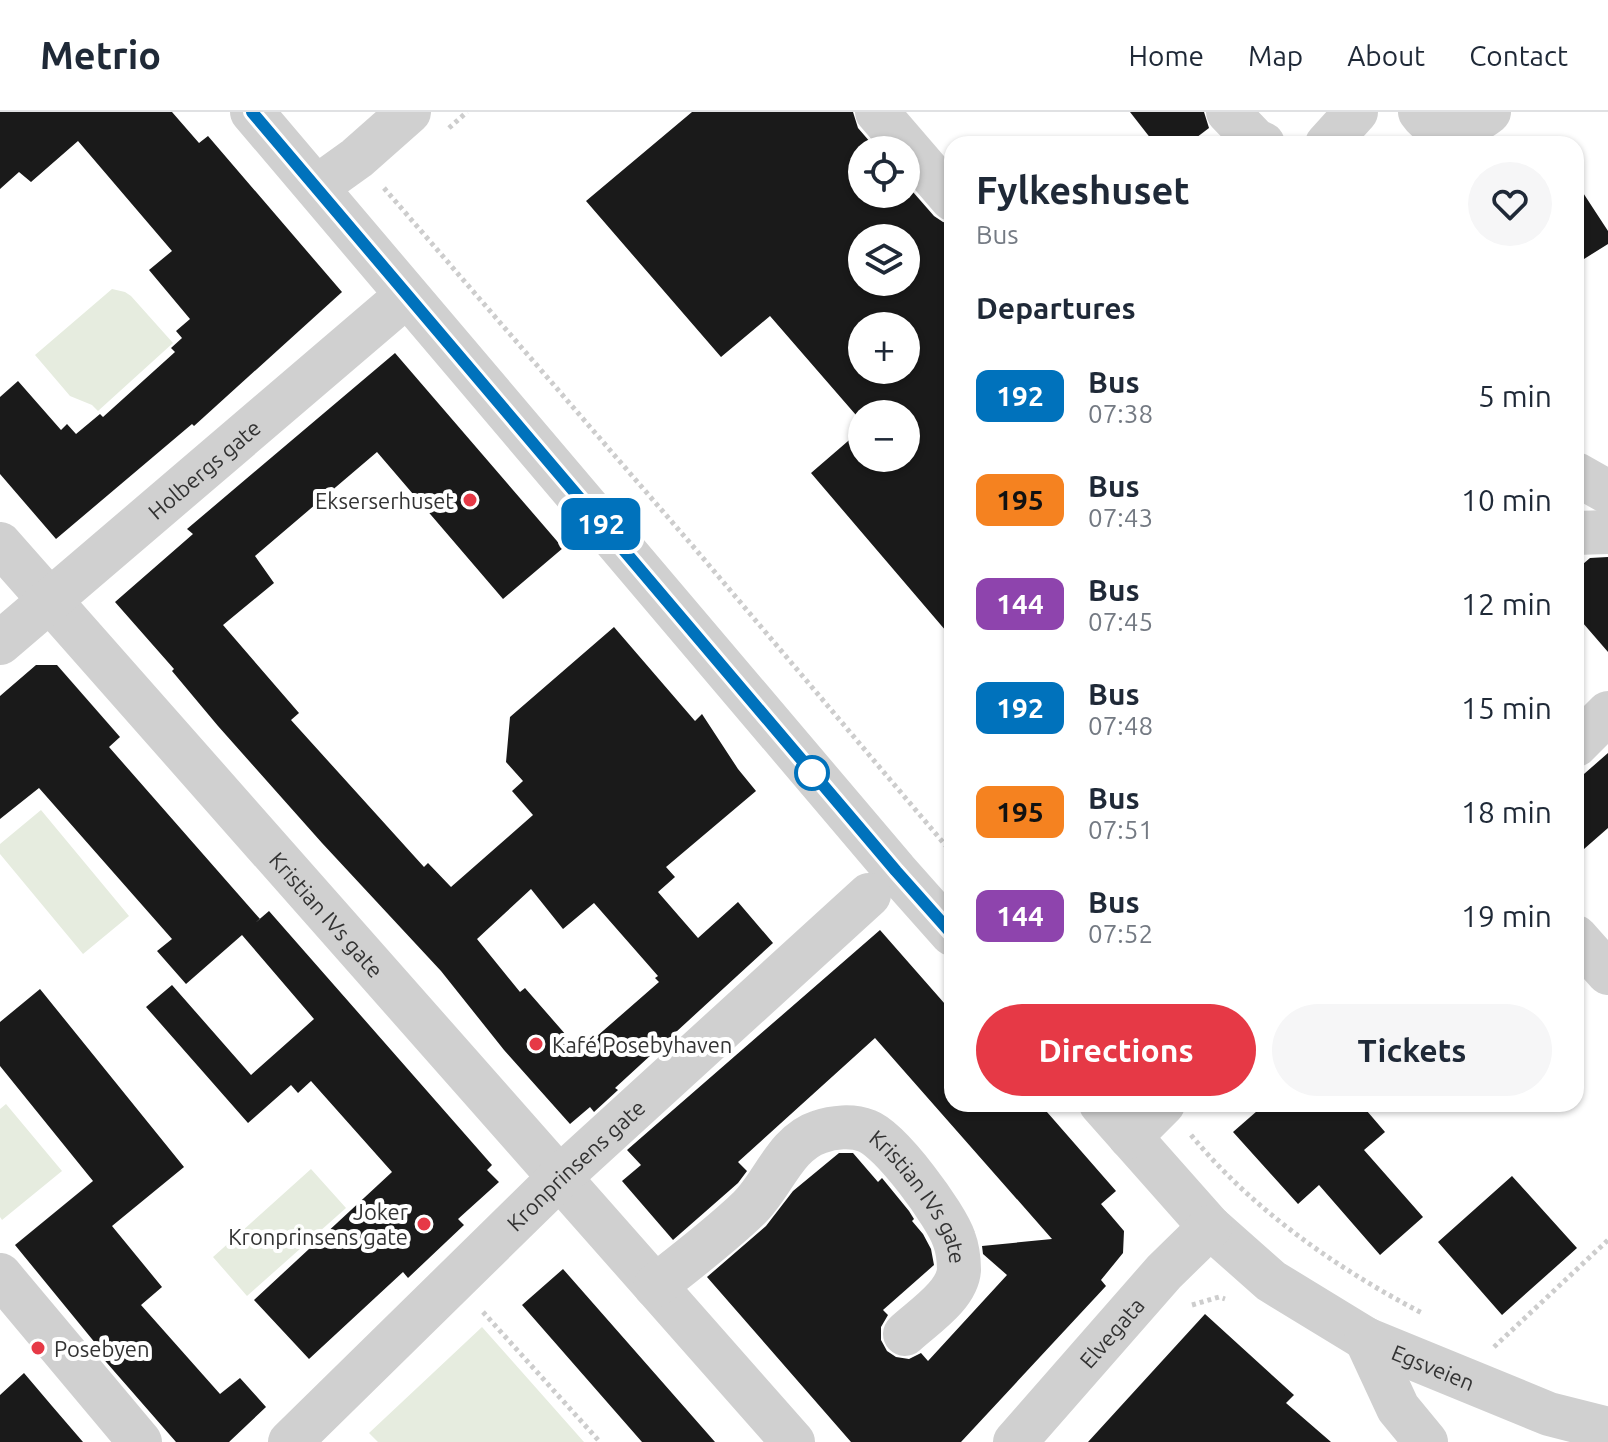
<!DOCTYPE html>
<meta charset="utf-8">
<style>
body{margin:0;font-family:Ubuntu,sans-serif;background:#f6f6f7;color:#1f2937;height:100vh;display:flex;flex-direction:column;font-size:30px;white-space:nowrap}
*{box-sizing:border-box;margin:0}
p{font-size:26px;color:#747a83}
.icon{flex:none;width:44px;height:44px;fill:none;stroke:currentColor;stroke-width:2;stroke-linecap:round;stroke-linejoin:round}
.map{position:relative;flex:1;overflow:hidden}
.drawer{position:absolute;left:944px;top:24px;width:640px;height:976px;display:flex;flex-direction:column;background:#fff;border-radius:24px;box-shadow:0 2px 6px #0004}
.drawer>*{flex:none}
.badge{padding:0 16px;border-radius:12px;font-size:28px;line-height:52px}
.tools{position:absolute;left:848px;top:24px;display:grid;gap:16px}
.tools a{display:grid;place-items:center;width:72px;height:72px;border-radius:50%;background:#fff;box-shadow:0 2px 6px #0004;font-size:40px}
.map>.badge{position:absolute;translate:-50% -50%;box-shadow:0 0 0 4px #fff}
h2{padding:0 32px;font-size:30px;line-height:72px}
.round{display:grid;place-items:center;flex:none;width:84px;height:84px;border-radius:42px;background:#f6f6f7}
.head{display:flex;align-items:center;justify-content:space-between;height:136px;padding:0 32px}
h1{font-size:38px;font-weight:700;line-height:60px}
.cta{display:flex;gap:16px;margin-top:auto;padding:16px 32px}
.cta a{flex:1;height:92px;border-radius:48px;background:#e63946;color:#fff;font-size:32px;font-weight:700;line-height:92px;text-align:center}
.cta a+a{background:#f6f6f7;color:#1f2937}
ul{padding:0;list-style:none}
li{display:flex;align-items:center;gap:24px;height:104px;padding:0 32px}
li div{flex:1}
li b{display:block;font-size:30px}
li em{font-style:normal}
li .badge{min-width:88px;font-weight:700;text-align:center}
header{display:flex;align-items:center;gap:48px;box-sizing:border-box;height:112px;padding:0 40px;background:#fff;border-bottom:2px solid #e0e1e3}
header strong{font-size:38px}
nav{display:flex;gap:44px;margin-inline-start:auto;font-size:28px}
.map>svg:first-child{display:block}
.green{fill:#e6ecdf}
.building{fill:#1a1a1a;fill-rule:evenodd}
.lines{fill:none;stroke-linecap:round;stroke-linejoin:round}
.path{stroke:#cdcdcd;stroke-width:5;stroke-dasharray:4 4;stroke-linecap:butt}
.minor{stroke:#d0d0d0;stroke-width:44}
.line-casing{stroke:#fff;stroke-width:18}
.line{stroke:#0072bc;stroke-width:12}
.poi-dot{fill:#e63946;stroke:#fff;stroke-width:3}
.stop-dot{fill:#fff;stroke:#0072bc;stroke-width:4}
.labels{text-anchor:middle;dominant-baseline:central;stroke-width:8;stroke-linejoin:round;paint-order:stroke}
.street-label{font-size:22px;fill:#333;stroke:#fff}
.poi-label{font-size:22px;fill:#333;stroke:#fff;text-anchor:end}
</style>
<header>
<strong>Metrio</strong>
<nav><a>Home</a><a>Map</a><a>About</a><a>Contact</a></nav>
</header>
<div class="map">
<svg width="1608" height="1330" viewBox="0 0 1608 1330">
<rect width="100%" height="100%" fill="#fff"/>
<!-- green -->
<path class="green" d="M112,177L125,180L131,184L173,231L98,299L92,293L70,284L35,243Z
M41,698L129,804L83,842L0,742V732Z
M6,992L62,1059L2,1108L0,1105V997Z
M311,1057L346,1096L247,1184L213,1145Z
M482,1215L584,1330H378L369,1321Z"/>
<!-- building -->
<path class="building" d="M0,0H172L199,31L208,24L342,180L194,314L192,312L56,427L0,362V285L18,269L61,318L67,312L76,322L100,302L103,305L175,240L171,236L182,226L176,219L190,207L149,158L172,139L78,29L31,70L19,60L0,77Z
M692,0H853L858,16L877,38H862V82H906V72L934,104L943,110L952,112V526L811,361L862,317V346H906V302H862V310L770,204L721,245L586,89ZM862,126H906V170H862ZM862,214H906V258H862Z
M1130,0H1204L1209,16L1188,32H1155Z
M1576,70L1608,119V132L1576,152Z
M395,241L563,436L503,487L377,340L255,444L274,471L223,513L299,601L291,608L424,755L428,751L451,775L533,703L512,679L523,669L506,650L510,605L614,515L695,609L702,602L738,657L756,679L666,755L675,765L658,780L698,826L738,790L773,831L615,976L618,978L594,1000L590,995L570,1012L504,938L441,859L322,731L218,614L172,559L174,557L115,490L193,422L187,417ZM531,777L563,817L594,791L658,864L655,866L659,870L580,939L525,876L520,880L477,827Z
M1608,445V540L1576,503V458L1590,446Z
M36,553H57L120,625L109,635L260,807L255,811L269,799L492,1053L487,1058L499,1070L458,1107L464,1113L408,1166L403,1160L309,1247L254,1188L392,1060L311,969L298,981L291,973L248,1011L146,895L172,873L251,963L314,907L242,823L186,872L157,839L172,827L39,676L0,707V584Z
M1608,641V716L1576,744V669Z
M880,818L952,900V992H1040L1116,1079L1101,1092L1124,1119L1123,1141L1101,1168L1106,1174L961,1330H851L707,1165L766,1114L793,1079L839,1041H853L878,1070L882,1066L909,1099L914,1107L912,1109L923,1122L931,1137L934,1153L883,1198L888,1203L881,1215V1228L887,1239L896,1245L909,1247L921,1241L928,1249L1007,1163L983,1142L982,1134L1052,1127L875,926L738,1050L747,1059L738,1071L673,1128L622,1069L641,1053L627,1038Z
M40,877L184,1055L112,1114L162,1175L141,1193L220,1282L240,1266L266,1295L229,1330H176L93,1235L96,1232L15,1133L93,1069L0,954V910Z
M1265,992H1361L1385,1020L1364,1038L1423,1105L1380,1143L1319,1073L1298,1092L1233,1020Z
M1512,1064L1577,1136L1502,1203L1438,1130Z
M563,1157L715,1330H642L522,1193Z
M1205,1202L1294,1283L1286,1291L1331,1330H1088Z
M24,1261L52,1294L83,1330H0V1283Z"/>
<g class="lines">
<!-- path -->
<path class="path" d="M449,16L467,0
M384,76L697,439L952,741
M1191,1023C1253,1098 1336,1156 1422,1201
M1192,1193L1219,1185L1225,1187
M483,1200L600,1330
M1494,1235L1608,1128"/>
<!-- minor -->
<g class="minor">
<path d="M252,0L896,759L952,822"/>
<path d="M877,0L952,87"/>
<path d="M1228,0L1255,28L1263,32"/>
<path d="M1420,0C1437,25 1469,16 1489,0"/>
<path d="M1327,32L1356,0"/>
<path d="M318,74L357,46L409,0"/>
<path d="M1576,362L1608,380"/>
<path d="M1576,421L1608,420"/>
<path id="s1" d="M0,432L793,1330"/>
<path id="s2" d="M0,531L406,184"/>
<path d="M1576,633L1608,601"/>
<path d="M1576,825L1608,861"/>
<path id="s3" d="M1101,992L1210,1115L1271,1169L1366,1227L1549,1302L1608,1317"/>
<path d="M1130,1025L1163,992"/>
<path d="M0,1163L140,1330"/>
<path id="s4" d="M655,1174C687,1149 720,1124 749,1096C773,1073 785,1031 819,1020C833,1015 852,1013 867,1019C891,1028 946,1103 954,1127C957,1135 959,1149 959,1158C957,1184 922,1206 905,1222"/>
<path d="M1366,1227L1398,1296L1426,1330"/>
<path id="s5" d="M290,1330L560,1065L869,783"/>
<path id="s6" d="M1015,1330L1164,1160L1210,1115"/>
</g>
</g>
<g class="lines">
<!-- line casing -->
<g class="line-casing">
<path id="line" d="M252,0L896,759L952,822"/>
</g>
<!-- line -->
<use href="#line" class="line"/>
</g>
<!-- markers -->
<g class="poi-dot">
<circle cx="470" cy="388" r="8"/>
<circle cx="536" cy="932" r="8"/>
<circle cx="424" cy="1112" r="8"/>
<circle cx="38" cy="1236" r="8"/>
</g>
<circle class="stop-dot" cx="812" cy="661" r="16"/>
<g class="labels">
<!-- street labels -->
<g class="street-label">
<text stroke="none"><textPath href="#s2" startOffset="268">Holbergs gate</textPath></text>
<text stroke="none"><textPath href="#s1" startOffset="494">Kristian IVs gate</textPath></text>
<text stroke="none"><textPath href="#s5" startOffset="398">Kronprinsens gate</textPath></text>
<text stroke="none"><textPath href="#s4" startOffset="362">Kristian IVs gate</textPath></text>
<text stroke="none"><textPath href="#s6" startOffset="146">Elvegata</textPath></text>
<text stroke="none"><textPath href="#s3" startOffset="430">Egsveien</textPath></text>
</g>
<!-- poi labels -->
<g class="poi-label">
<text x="454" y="388">Ekserserhuset</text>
<text x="552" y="932" text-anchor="start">Kafé Posebyhaven</text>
<text x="408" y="1099">Joker<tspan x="408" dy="25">Kronprinsens gate</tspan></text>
<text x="54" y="1236" text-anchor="start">Posebyen</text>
</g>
</g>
</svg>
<div class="tools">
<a><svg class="icon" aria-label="locate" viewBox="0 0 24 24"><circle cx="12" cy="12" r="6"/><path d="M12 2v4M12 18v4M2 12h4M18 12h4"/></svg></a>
<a><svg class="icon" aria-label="layers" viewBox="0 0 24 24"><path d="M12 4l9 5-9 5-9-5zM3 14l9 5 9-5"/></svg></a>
<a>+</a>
<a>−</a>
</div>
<b class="badge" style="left:601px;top:412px;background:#0072bc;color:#fff">192</b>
<section class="drawer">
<div class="head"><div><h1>Fylkeshuset</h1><p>Bus</p></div><a class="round"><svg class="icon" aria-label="heart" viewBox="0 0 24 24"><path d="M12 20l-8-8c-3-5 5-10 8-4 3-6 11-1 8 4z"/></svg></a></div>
<h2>Departures</h2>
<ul>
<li><span class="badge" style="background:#0072bc;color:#fff">192</span><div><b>Bus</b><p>07:38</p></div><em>5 min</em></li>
<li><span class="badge" style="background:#f58220;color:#111">195</span><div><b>Bus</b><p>07:43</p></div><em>10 min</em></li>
<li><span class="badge" style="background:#8e44ad;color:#fff">144</span><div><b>Bus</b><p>07:45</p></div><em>12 min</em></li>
<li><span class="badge" style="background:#0072bc;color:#fff">192</span><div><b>Bus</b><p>07:48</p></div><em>15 min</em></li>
<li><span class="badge" style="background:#f58220;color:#111">195</span><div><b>Bus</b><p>07:51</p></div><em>18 min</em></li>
<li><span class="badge" style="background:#8e44ad;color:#fff">144</span><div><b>Bus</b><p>07:52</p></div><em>19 min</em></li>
</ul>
<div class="cta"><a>Directions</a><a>Tickets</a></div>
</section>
</div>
